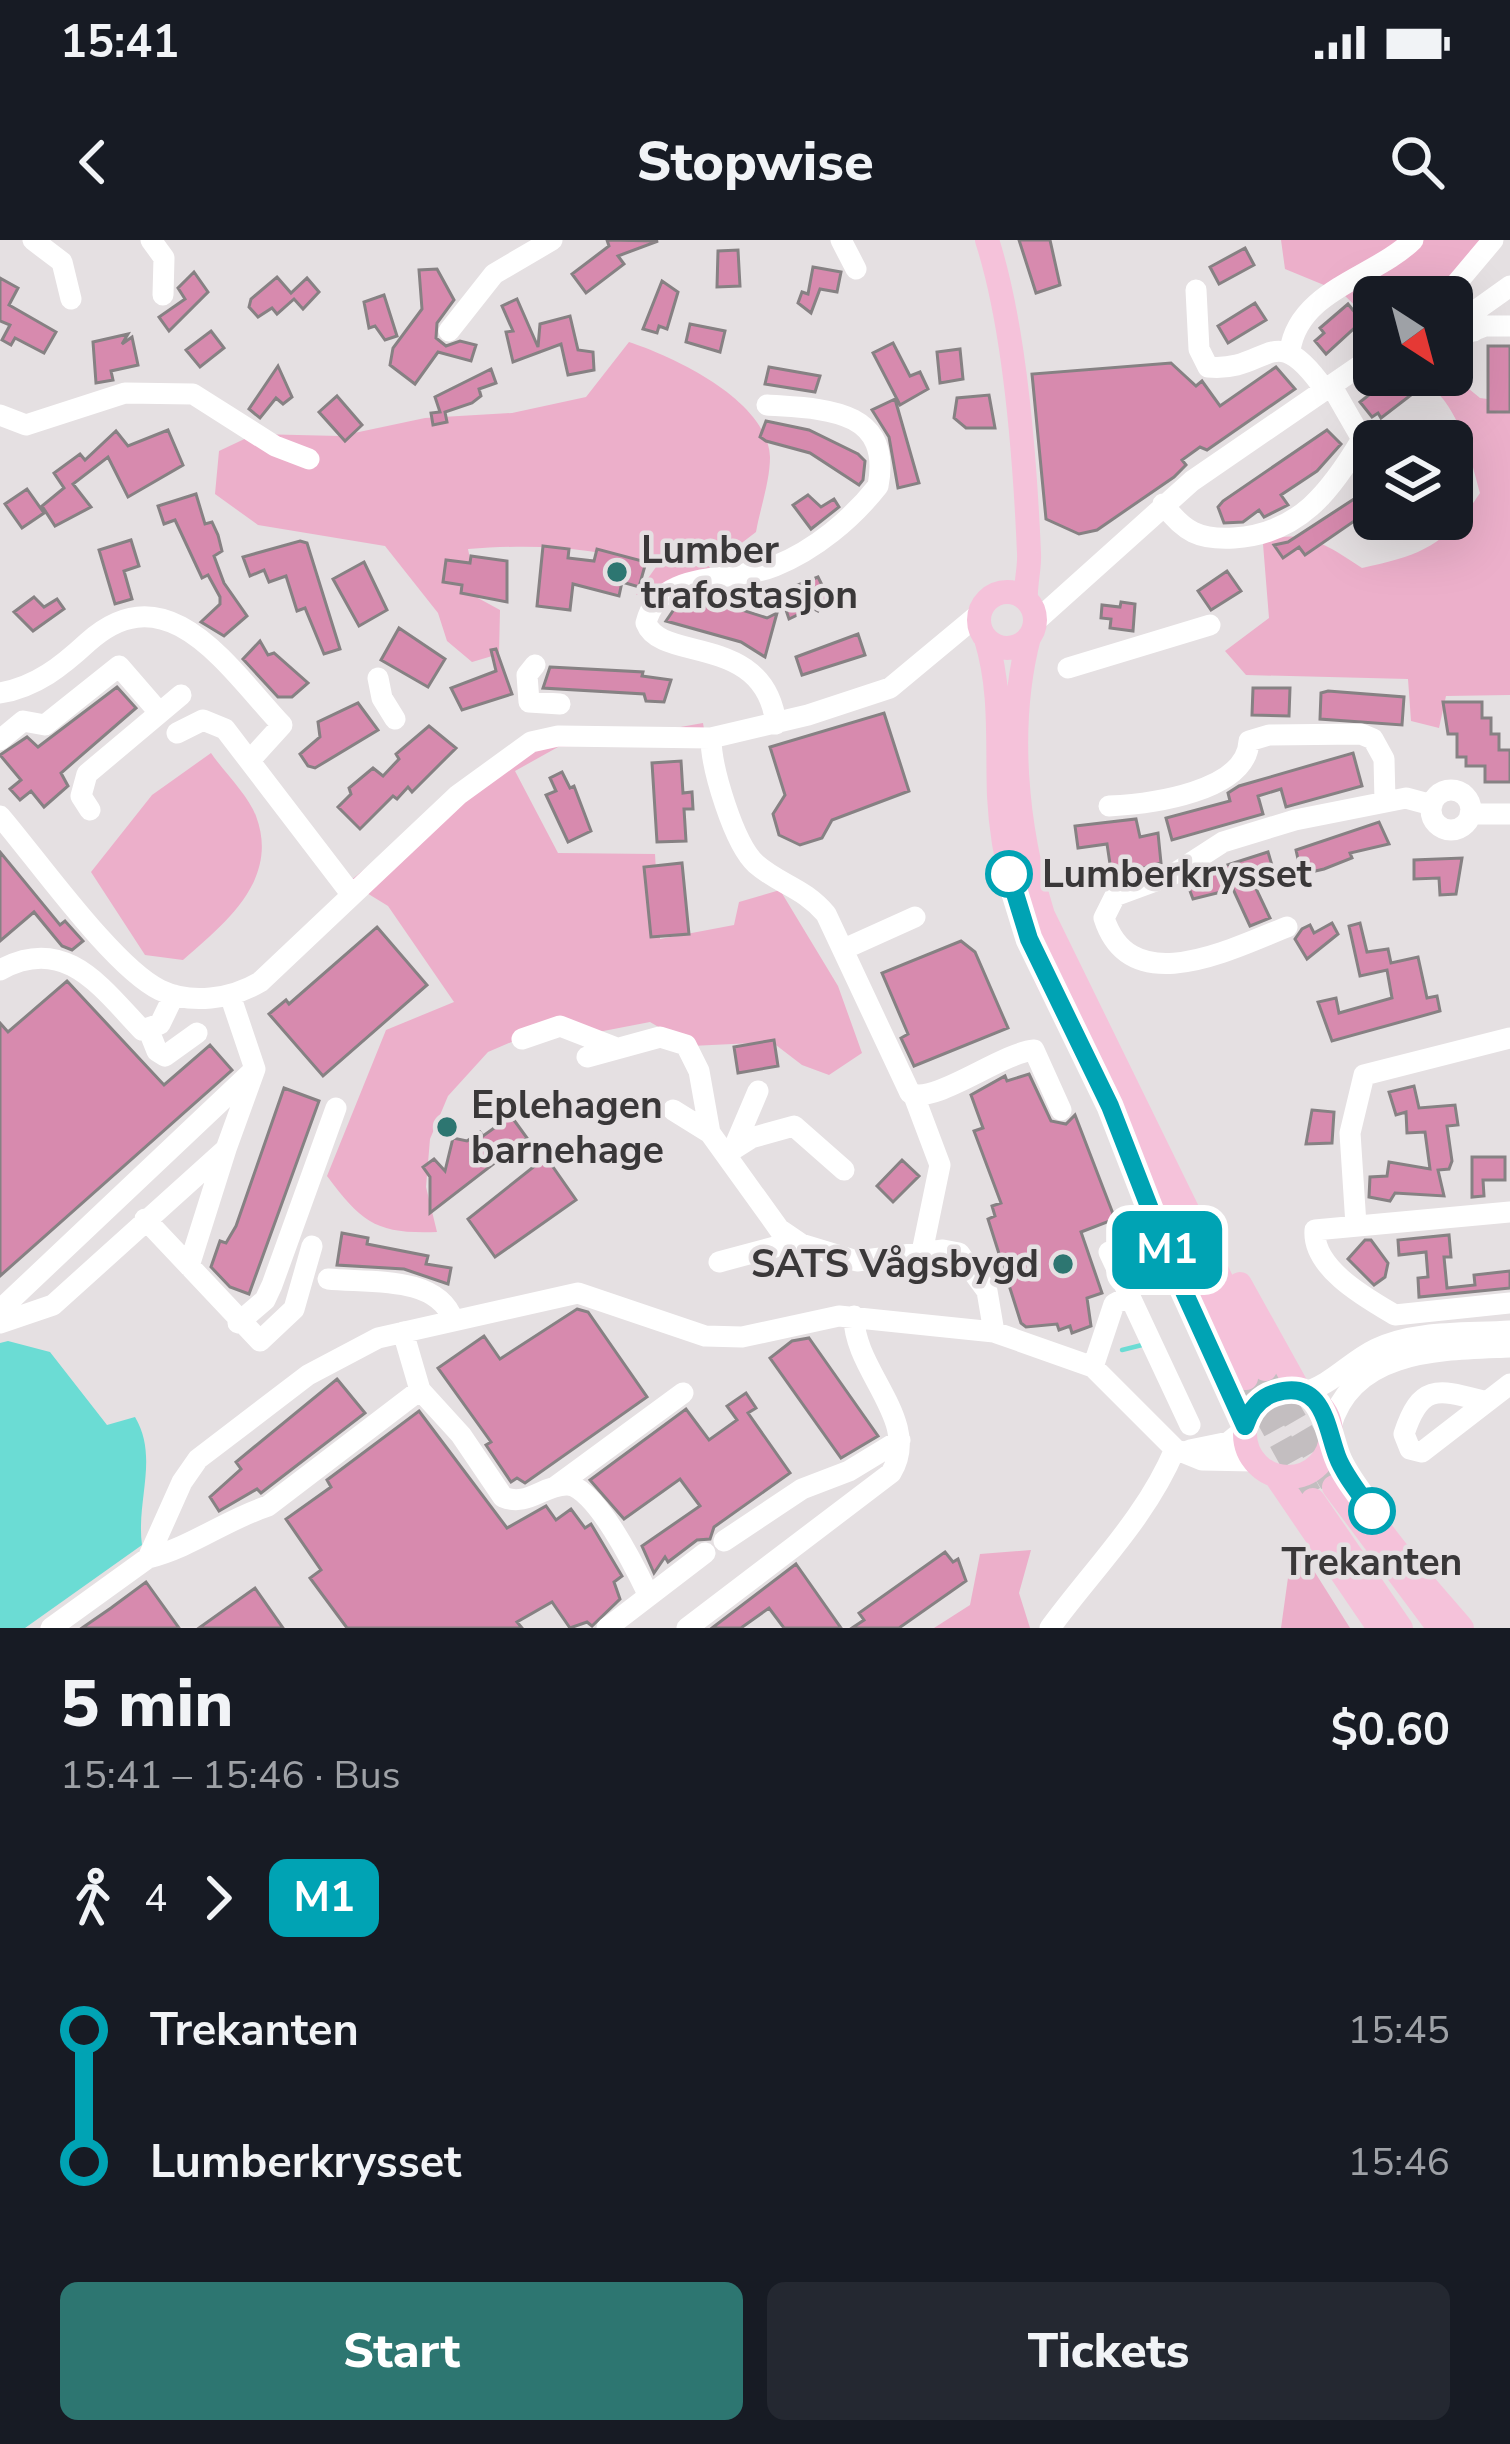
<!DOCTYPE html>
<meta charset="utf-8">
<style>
body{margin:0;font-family:"Nunito Sans",sans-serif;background:#242831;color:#f1f3f6;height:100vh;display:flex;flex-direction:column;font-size:45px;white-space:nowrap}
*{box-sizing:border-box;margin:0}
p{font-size:39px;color:#9ea1a6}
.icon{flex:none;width:66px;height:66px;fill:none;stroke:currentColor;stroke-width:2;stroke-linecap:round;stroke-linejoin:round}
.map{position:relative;height:1388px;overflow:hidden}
.side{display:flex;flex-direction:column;background:#171b24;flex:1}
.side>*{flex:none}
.badge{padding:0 24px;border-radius:18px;font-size:42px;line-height:78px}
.needle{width:78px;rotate:144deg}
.fabs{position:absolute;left:1353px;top:36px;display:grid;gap:24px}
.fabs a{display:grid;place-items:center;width:120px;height:120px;border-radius:18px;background:#171b24;box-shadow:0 12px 48px #0002;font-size:60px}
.map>.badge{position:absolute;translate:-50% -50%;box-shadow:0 0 0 6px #fff}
.legs{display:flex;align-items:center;gap:18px;height:132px;padding:0 60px;font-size:39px}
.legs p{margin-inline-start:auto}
.overview{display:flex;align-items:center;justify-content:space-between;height:204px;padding:0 60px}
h1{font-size:66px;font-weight:800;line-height:90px}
.primary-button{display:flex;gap:24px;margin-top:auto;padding:24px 60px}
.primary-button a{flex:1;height:138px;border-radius:18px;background:#2d7671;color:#fff;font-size:48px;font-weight:800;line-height:138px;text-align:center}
.primary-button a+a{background:#242831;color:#f1f3f6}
ul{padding:0 60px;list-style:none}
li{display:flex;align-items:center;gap:42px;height:132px;font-size:45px}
li i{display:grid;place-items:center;width:18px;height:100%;margin:0 15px;background:currentColor}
li i::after{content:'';width:30px;height:30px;margin:-15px;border:9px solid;border-radius:50%;background:#171b24}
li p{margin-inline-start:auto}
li:first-child i{background:linear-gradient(#0000 50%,currentColor 0)}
li:last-child i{background:linear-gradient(currentColor 50%,#0000 0)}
.status{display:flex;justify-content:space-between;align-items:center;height:84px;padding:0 60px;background:#171b24;direction:ltr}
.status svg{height:33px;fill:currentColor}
header{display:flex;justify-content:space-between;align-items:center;height:156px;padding:0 60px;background:#171b24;font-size:54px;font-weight:800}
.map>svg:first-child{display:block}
.green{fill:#ecafca}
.water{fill:#6bdcd4}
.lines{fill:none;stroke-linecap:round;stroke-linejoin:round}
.stream{stroke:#6bdcd4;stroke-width:4.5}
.building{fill:#d78aae;stroke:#868183;stroke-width:3}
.major-tunnel{stroke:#c3bec0;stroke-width:24;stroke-dasharray:24 12;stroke-linecap:butt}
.minor{stroke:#fff;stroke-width:21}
.major{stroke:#f5c2da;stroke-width:24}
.line-1-casing{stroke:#fff;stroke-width:27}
.line-1{stroke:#00a3b4;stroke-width:18}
.poi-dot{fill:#2d7671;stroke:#e5e0e2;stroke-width:4.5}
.stop-1-dot{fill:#fff;stroke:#00a3b4;stroke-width:6}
.labels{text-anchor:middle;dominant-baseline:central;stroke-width:9;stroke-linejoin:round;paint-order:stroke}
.poi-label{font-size:39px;font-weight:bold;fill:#3a3839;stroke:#e5e0e2;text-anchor:start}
.stop-label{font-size:39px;font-weight:bold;fill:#3a3839;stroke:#e5e0e2;text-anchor:start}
</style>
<div class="status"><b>15:41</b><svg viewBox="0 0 49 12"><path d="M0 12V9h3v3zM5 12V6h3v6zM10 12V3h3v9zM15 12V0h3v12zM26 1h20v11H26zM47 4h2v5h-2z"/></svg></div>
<header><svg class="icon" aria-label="back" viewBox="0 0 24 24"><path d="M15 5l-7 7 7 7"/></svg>Stopwise<svg class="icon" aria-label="search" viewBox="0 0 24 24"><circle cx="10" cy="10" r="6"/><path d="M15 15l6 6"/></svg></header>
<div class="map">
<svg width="1510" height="1388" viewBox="0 0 1510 1388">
<rect width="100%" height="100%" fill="#e5e0e2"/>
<!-- green -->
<path class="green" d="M1281,0H1491L1445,57H1374V84L1341,52L1285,29Z
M629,102C675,117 768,161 770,217C770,241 760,269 756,292L709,328L636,355L656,327C593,306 535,304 468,309L478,358L500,370L499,414L472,422L447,401L438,373L385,306L258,285L215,254L219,211L255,194L340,196L425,178L512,173L586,157Z
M1408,135H1452L1480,158L1510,162V455L1446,456L1439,488L1411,481L1408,439L1246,435L1225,411L1269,378L1263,304C1298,284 1332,308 1362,328C1422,315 1445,306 1480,253C1469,212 1456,148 1408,135Z
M703,483L707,507L696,499L558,507L515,531L558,613L655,614L660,699L734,685L739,662L780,650L838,746L862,813L829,835L802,825L772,802L691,806L650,782L593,793L537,791L488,812L448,856L430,899L426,947L437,992C377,994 363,984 327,936L386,790L454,762L388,666L349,642L526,494L658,491Z
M211,513C224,532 248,555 256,576C280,640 225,683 183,720L145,715L91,632L152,555Z
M1292,1309L1304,1315L1350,1388H1281Z
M1031,1310L1019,1353L1030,1388H934L970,1365L980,1314Z"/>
<!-- water -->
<path class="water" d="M8,1101L50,1112L107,1185L135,1177C159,1217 136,1261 142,1305L25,1388H0V1103Z"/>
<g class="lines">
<!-- stream -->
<path class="stream" d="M1122,1110L1142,1105"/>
</g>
<!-- building -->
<path class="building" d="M607,0L658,1L618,16L624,24L586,53L572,34L609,6Z
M1019,0H1050L1060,45L1036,53Z
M1245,8L1254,25L1219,44L1210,27Z
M738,10L740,46L717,47L718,11Z
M813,27L841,32L837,52L820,49L811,73L798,63L802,52L808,54Z
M437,29L454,60L437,83L436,98L446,106L460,101L476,105L471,121L438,112L415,144L390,125L393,108L422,69L419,30Z
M194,32L208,52L169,91L159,77L185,59L178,48Z
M277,37L291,53L307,38L319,52L303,69L294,59L277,74L272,68L258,77L249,67L251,59Z
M0,38L18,48L9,65L56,92L44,113L15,98L11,105L2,100L10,85L0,81Z
M662,41L678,52L667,89L659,86L657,93L643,89Z
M384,55L397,96L385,100L375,86L369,88L364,62Z
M517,59L538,107L540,84L570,76L578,110L593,112L594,130L568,135L561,104L513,122L506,92L513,91L502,66Z
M1255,63L1266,80L1228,103L1218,86Z
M1348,64L1362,81L1326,114L1315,101L1324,93L1320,88Z
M690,84L725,91L720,112L686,102Z
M211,91L224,108L200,127L186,110Z
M128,94L122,104L132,97L138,125L111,131L113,140L96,143L93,102Z
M893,103L910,136L920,132L928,149L900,165L873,113Z
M1488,106H1510V172H1488Z
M960,109L963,139L940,143L937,112Z
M1171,123L1196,146L1202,141L1220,166L1276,127L1295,149L1207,210L1200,207L1182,220L1186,225L1174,237L1097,290L1079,294L1046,279L1032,134Z
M278,126L292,157L283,164L276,158L260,178L249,169Z
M769,127L820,136L815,152L765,144Z
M491,129L496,143L479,149L481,156L472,163L445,172L447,182L433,185L431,173L440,172L435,157Z
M1394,135H1437L1381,178L1378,173L1372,177L1360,162Z
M989,155L995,188H966L954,178L957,158Z
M337,156L362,185L345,201L319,172Z
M895,159L919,243L898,248L889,197L872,170Z
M766,181L809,190L858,214L865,221L863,240L859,245L810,213L766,201L760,197Z
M168,190L183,225L128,257L108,217L73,244L91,267L55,286L42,266L64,248L54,233L80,214L85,220L116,191L128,206Z
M1327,190L1341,204L1317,231L1281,255L1288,265L1264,277L1259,270L1243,282L1224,283L1218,267L1223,261Z
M1374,246V276L1364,283L1360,277L1305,315L1299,307L1283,318L1274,305L1288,302Z
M27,249L44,273L22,288L5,264Z
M196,254L205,284L212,282L218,295L222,311L214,316L224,343L247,376L224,396L201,382L220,364V357L208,335L202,338L175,280L164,284L158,266Z
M808,255L821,267L834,259L839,267L811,289L793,265Z
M131,300L139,326L124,331L132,359L115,364L99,310Z
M300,301L307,303L340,409L324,414L305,368L297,371L286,336L269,342L264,330L250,336L243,317Z
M543,306L569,309L568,318L594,321L597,309L646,322L639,347L622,342L619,356L573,344L570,370L537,366Z
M471,316L507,321V362L461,353L462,345L443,342L446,320L470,323Z
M364,322L387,370L359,386L333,339Z
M1227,331L1241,351L1211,370L1198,351Z
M818,337L828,357L818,371L812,368L789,379L780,352Z
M698,356L767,378L777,373L765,417L741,402L666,381L677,365Z
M34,357L44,367L57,359L64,369L33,391L14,372Z
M1121,362L1135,364L1133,391L1110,388L1111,379L1101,378L1102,365L1120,367Z
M399,388L445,419L428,447L381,420Z
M858,394L865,415L802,435L796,417Z
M260,401L268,415L274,413L308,443L292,457H278L243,419Z
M496,409L512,454L462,470L451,448L496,431L491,410Z
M550,427L643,432L642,436L671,440L664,462L646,461L644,454L543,448Z
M117,447L136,468L61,533L68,546L44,567L31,551L20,560L10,549L21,540L0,515L27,497L38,507Z
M1253,448H1290L1289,476L1252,475Z
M1328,451L1404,457L1402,485L1320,479L1321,453Z
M1443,462H1482V478H1491V494H1499V510H1510V542H1485V526H1466V517H1457V494H1448Z
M358,463L378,490L315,528L308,526L300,514L320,497L318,482Z
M884,473L909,551L832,580L822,598L800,605L779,595L773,574L785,555L770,507Z
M429,486L456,508L412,552L408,547L397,559L393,556L360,589L338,567L351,554L349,548L373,528L383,536L399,519L396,514Z
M1353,513L1362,546L1286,567L1281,549L1258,556L1263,574L1172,600L1166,578L1230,561L1228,553L1239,546Z
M681,521L683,553L692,552L693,569H684L686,601L657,602L652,523Z
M562,532L570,548L574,546L591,591L568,602L546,555L556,551L550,538Z
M1136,579L1140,597L1158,593L1161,623L1112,637L1107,604L1078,608L1075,586Z
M1379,582L1389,604L1350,613L1352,618L1324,629L1307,633L1306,626L1300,628L1296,610Z
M0,612L60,685L65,681L83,701L72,710L62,706L34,672L0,701Z
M1268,612L1274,632L1251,638L1270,678L1250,686L1233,649L1193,659L1187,643L1205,632Z
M1462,618L1456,654L1440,655L1439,638L1414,639V620Z
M682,623L689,694L651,697L644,627Z
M1332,683L1338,694L1307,719L1295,699L1302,689L1310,685L1314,693Z
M1360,683L1367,712L1388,709L1391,723L1418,717L1427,758L1437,756L1440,771L1332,801L1318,762L1336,758L1339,773L1392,758L1387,730L1360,736L1349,686Z
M377,687L427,745L323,836L269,774L286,760L289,764Z
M961,701L975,712L1008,788L914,826L901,798L908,794L882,733Z
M67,741L164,845L210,805L232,830L0,1036V783L8,792Z
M774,800L778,826L738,833L734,807Z
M1029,834L1051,881L1066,884L1075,875L1115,979L1081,992L1102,1053L1087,1058L1091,1086L1072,1093L1070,1086L1059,1090L1057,1084L1026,1087L1021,1083L988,979L995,976L992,966L1001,963L974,891L983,888L971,855L1005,836L1007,841Z
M1414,846L1419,868L1455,865L1458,885L1447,886L1452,921L1449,929L1438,930L1444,956L1395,953L1390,961L1369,957L1370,937L1387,936L1389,922L1430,929L1425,892L1407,893L1406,872L1396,875L1389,852Z
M284,848L319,861L249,1054L230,1047L211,1027L220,1001L226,1003L236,986Z
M1312,870L1334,872L1332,903L1306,904Z
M511,876L527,898L430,973V937L423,927L434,919L445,931L453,898L467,901L480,892L483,896Z
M546,917L576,960L495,1017L468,979Z
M1472,917H1505V940H1483L1484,956L1472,957Z
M902,920L919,936L893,962L877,946Z
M342,993L368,998L367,1004L428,1016L426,1024L451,1028L448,1044L404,1029L337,1025Z
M1449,995L1451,1017H1444L1447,1048L1475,1045L1474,1035L1510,1031V1048L1419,1057L1418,1038L1428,1037L1426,1012L1399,1015L1398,1000Z
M1365,1000H1371L1388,1023L1385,1037L1374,1045L1348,1019Z
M577,1069L588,1072L647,1157L525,1243L517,1238L511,1242L486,1205L491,1202L438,1128L484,1096L500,1119Z
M809,1098L878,1196L841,1218L770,1118L792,1101Z
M337,1139L365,1173L261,1253L257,1249L219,1271L210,1257L241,1229L236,1222Z
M746,1153L756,1168L748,1173L790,1233L714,1287L710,1299L697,1300L668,1322L665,1317L654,1333L642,1306L700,1266L680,1239L624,1279L590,1240L686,1169L709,1200L737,1180L727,1166Z
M419,1171L507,1288L546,1266L556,1280L571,1269L585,1288L591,1284L622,1336L614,1342L620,1359L592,1386L587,1382L570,1388L552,1362L517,1382L522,1388H347L310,1338L321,1330L286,1279L331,1247L327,1240Z
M945,1312L953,1322L958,1319L966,1341L899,1388H852L864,1380L859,1373Z
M796,1324L841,1388H784L769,1368L741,1388H712Z
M146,1342L179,1388H82L111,1368Z
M255,1348L283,1388H199Z"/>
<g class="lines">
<!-- major-tunnel -->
<path class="major-tunnel" d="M1265,1129L1334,1247
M1246,1138L1313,1260"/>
<!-- minor -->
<path class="minor" d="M33,0L62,22L71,59
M151,0L164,18L163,55
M841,0L856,29
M1196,50L1199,109L1208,127C1270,133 1272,75 1325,150
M1445,57L1493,0
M449,91L494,34L552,0
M1474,91L1475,71L1510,46
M1452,99L1485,86H1510
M1290,111C1298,50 1376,37 1413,0
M767,165C821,169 893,167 878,246C852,279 815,310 775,326C734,343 659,328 646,383C661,423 765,392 776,484
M0,175L26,185L125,153L193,154L275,206L309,219
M1163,264C1184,292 1199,300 1234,298C1299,294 1331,251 1362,199L1331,145
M1035,382L1192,241L1374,116
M535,425L527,435L529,462L560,464
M1068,428L1210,385
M378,438L382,458L395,479
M0,453C36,447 62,426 88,402C168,330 229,429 282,485L252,518
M177,493L203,480L225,489L352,655
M711,498C711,528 734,604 756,624C780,645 803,647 826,674L910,853C934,865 1001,813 1034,810L1061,870
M0,500L23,481L45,485L119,426L158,471
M1431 570a20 20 0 1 1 40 0a20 20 0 1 1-40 0Z
M1109,566C1150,564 1247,552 1249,501L1269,495L1361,494L1373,499L1384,519L1385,561
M90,570L81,556L87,534L181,455
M1470,574H1510
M0,576C37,619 113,727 160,750C191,765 231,759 260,742L458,555L531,502L558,496L711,498L808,475L890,448L979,374
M1287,687C1233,708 1131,762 1104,678L1115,656L1172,635L1223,602L1295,580L1406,558L1432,565
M844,709L915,677
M0,730C65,694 101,747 142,790L160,784L174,755
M149,791L157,811L165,816L197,793
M522,799L560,786L614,807
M587,817L660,797L686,805L699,831L710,893L779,989L801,1004L857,1021L943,1010L959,1013L987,1051L994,1092
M914,856L940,925L922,1012
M673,870L710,893
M732,910L751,898L794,886L844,930
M732,912L758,851
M1510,972L1315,990C1312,1028 1366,1058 1395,1075L1510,1063
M145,979L260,1101L294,1069L312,1006
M1356,985L1350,893L1364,835L1510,798
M1109,1012L1190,1185
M719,1022L775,1007L789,997
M189,1026L226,909
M328,1039C369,1043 438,1035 453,1080
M0,1070L253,831
M0,1083L53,1065L226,909L255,829L230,755
M238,1083L265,1060L272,1045L336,868
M403,1092L420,1150L461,1195L503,1257C527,1267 542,1246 566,1245C594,1243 637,1331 648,1354
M1093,1127L1114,1064L1129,1056
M1302,1153C1332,1145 1349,1122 1376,1109C1415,1090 1467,1094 1510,1091
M1487,1162C1440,1150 1421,1141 1404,1194L1410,1209L1422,1212L1510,1144
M1331,1186C1353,1108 1443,1110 1510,1107
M1190,1210L1229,1202L1245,1189
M555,1247L683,1153
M724,1301L802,1249L849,1231L900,1200
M148,1318C192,1307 225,1280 268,1266L420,1150
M51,1388L148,1318L182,1242L198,1219L308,1135L378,1098L578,1053L705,1096L742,1097L839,1076L994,1092L1093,1127L1175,1209L1202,1220L1254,1221
M607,1388L705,1313
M687,1388L891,1233C923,1181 853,1131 854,1076
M1050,1388C1094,1328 1146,1278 1175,1209"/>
<!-- major -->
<path class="major" d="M987,0C1015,87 1025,220 1029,313C1030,328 1025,344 1026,359
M979 380a28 28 0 1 1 56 0a28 28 0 1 1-56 0Z
M1029,397C1006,486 1016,588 1043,675L1265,1129
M986,399C1002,451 997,503 999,556C1002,620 1020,678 1045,736L1246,1138
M1179,1040L1245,1186
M1240,1044L1300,1152
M1245 1194a43 43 0 1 1 86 0a43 43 0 1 1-86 0Z
M1331,1198C1352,1267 1416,1334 1462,1388
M1275,1235L1379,1388
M1334,1247L1439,1388
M1313,1260L1401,1388"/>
</g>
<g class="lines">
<!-- line-1 casing -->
<g class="line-1-casing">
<path id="line-1" d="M1009,634L1029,699L1110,866L1171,1023L1245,1186C1250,1170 1259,1158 1275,1153C1323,1138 1326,1186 1337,1216C1344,1235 1360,1254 1372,1271"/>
</g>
<!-- line-1 -->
<use href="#line-1" class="line-1"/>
</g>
<!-- markers -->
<g class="poi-dot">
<circle cx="617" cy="332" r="12"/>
<circle cx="447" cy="887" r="12"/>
<circle cx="1063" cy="1024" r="12"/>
</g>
<g class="stop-1-dot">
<circle cx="1009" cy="634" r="21"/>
<circle cx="1372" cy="1271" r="21"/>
</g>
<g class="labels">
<!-- poi labels -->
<g class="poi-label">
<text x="641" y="310">Lumber<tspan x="641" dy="45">trafostasjon</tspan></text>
<text x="471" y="865">Eplehagen<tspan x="471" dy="45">barnehage</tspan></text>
<text x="1039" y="1024" text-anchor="end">SATS Vågsbygd</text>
</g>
<!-- stop labels -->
<g class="stop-label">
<text x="1042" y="634">Lumberkrysset</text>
<text x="1372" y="1322" text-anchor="middle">Trekanten</text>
</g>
</g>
</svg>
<div class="fabs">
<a><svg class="needle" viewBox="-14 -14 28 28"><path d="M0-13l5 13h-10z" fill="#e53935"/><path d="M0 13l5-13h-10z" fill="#9ea1a6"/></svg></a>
<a><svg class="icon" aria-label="layers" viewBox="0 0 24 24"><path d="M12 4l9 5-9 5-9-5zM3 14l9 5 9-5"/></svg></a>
</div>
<b class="badge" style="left:1167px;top:1010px;background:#00a3b4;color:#fff">M1</b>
</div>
<section class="side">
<div class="overview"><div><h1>5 min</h1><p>15:41 – 15:46 · Bus</p></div><b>$0.60</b></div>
<div class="legs"><svg class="icon" aria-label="walk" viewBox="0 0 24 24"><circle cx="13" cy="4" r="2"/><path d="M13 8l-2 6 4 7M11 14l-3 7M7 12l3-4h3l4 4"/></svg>4<svg class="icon" aria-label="forward" viewBox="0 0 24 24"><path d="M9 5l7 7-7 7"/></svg><b class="badge" style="background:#00a3b4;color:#fff">M1</b></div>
<ul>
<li><i style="color:#00a3b4"></i><b>Trekanten</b><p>15:45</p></li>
<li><i style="color:#00a3b4"></i><b>Lumberkrysset</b><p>15:46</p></li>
</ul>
<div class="primary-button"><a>Start</a><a>Tickets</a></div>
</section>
